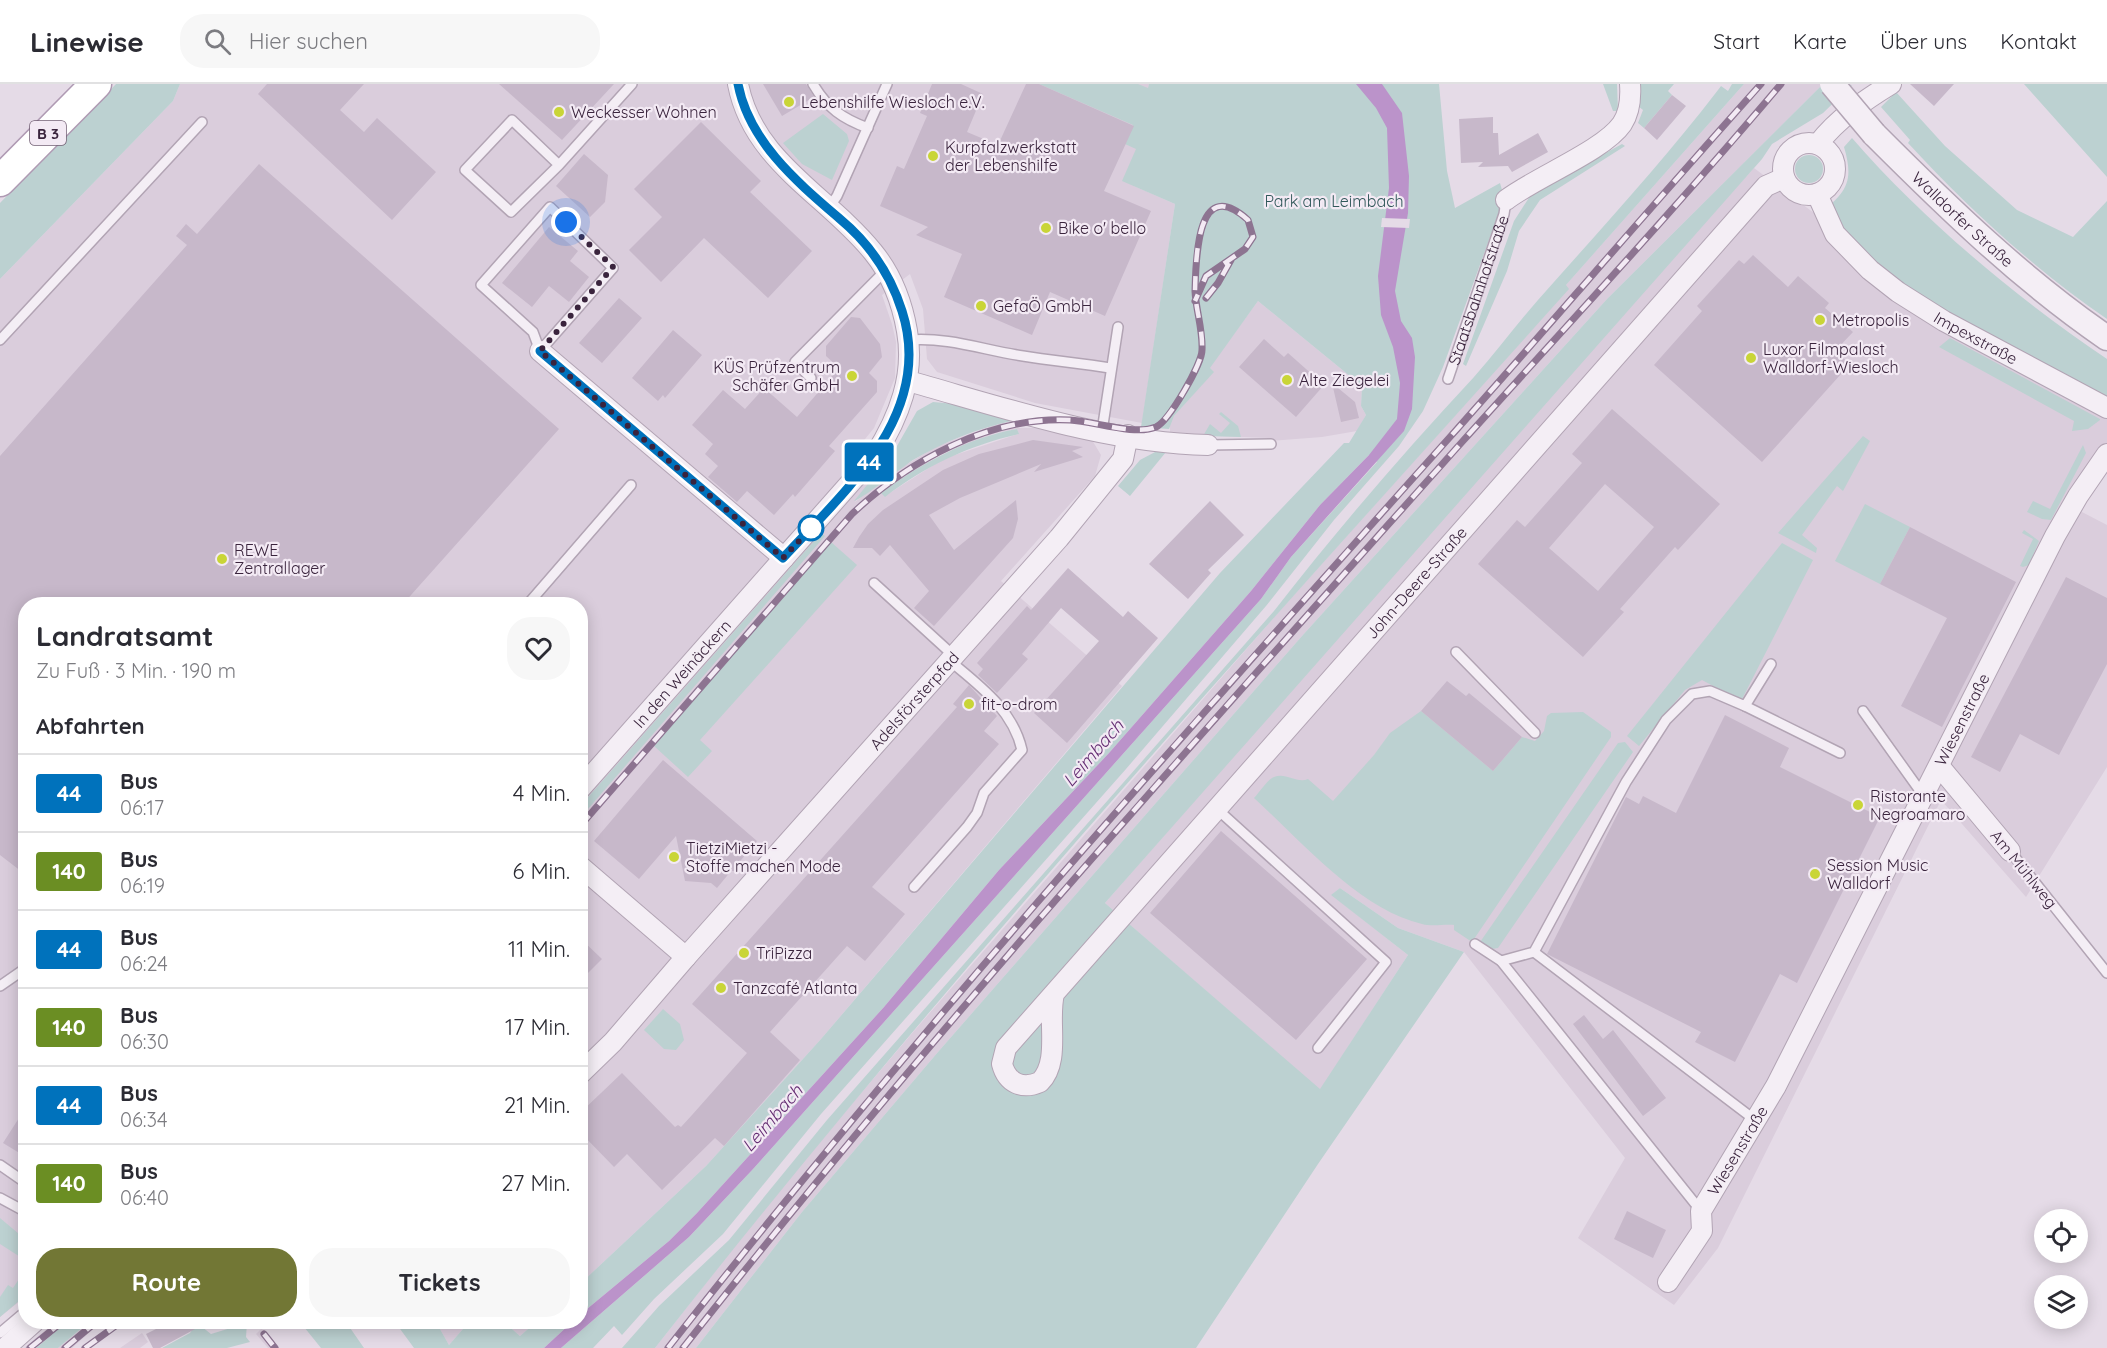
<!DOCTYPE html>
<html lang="de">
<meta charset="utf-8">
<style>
body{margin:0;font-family:Quicksand,sans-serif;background:#f7f7f7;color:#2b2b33;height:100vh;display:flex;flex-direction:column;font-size:22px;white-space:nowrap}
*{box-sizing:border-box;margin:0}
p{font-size:20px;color:#7c7c81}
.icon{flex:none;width:33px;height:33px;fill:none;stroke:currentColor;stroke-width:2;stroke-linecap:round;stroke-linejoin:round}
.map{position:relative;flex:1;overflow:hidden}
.drawer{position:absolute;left:18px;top:513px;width:570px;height:732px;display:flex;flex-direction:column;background:#fff;border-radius:24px;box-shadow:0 3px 15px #0003}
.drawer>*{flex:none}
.badge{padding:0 12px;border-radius:4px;font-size:21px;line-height:39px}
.buttons{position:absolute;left:2034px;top:1125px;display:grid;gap:12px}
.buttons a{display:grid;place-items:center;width:54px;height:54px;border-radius:50%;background:#fff;box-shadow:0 3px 15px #0003;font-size:30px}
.you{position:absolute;width:30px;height:30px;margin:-15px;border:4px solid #fff;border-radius:50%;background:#1a73e8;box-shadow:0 0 0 9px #1a73e833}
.map>.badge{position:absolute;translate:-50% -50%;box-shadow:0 0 0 3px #fff}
h2{padding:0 18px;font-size:22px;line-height:54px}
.round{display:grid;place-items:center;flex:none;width:63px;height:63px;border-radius:24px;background:#f7f7f7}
.overview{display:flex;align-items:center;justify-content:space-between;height:102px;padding:0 18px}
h1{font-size:28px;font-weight:700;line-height:45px}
.cta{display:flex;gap:12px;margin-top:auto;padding:12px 18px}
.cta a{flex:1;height:69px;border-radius:24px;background:#727735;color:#fff;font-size:24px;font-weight:700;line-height:69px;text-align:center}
.cta a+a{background:#f7f7f7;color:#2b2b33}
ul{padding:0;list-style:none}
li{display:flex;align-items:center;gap:18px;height:78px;padding:0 18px;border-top:2px solid #e1e1e2}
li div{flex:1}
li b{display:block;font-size:22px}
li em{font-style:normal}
li .badge{min-width:66px;font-weight:700;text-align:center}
header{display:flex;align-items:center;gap:36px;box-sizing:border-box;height:84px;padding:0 30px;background:#fff;border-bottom:2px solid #e1e1e2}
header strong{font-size:28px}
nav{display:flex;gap:33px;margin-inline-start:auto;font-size:21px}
.search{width:420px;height:54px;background:#f7f7f7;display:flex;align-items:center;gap:15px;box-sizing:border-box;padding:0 21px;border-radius:24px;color:#7c7c81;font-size:22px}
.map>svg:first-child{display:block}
.built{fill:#dacddc;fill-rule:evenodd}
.green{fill:#bcd1d1}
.water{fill:#bb93ca}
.pier{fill:#e5dbe7}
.building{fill:#c7b8ca;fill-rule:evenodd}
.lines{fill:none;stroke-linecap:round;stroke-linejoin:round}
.service-casing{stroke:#b2a4b4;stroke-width:12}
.minor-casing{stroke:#b2a4b4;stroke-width:22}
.tertiary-casing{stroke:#b2a4b4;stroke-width:27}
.primary-casing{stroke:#af9ab3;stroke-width:33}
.service{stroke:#f4eef5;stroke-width:9}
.minor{stroke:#f4eef5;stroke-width:20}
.tertiary{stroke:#f4eef5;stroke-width:24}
.primary{stroke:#fff;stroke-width:30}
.rail-casing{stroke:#8d7491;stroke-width:7}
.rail{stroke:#f3eaf4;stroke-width:4.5;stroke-dasharray:14;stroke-linecap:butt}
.tertiary-bridge-casing{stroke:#b2a4b4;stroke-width:27;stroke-linecap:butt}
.tertiary-bridge{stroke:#f4eef5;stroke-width:24}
.line-casing{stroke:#fff;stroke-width:14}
.line{stroke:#0072bc;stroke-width:9}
.walk{stroke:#3a243d;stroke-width:6;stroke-dasharray:0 10.8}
.poi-dot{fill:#c9d537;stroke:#f3eaf4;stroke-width:2}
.stop-dot{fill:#fff;stroke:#0072bc;stroke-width:3}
.labels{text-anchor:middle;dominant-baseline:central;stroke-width:4.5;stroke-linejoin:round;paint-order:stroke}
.shield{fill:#f3eaf4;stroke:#725f74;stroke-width:1.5}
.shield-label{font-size:15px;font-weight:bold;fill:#3a243d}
.poi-label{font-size:16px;fill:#3a243d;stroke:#f3eaf4;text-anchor:start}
.park-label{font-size:16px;fill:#31585a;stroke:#f3eaf4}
.street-label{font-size:16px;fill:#3a243d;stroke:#f3eaf4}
.water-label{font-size:18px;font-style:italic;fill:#642d73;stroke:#f3eaf4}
</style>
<header>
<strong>Linewise</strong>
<div class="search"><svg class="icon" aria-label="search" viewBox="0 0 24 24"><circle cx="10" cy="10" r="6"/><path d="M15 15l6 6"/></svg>Hier suchen</div>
<nav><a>Start</a><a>Karte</a><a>Über uns</a><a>Kontakt</a></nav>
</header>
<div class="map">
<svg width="2107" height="1264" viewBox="0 0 2107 1264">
<rect width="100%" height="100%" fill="#e5dbe7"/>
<!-- built -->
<path class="built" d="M180,0H1149L1134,102L1175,120L1142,339L1035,319L937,288L927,275L923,225L910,190L882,211L892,240L896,258L895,294L874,344L848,376L871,398L855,418L889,391L937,362L994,341L1011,337L1017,344H1034L1035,340L1092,356L1101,371L1095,392L1001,497L1122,602L821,955L706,1082L581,1199L580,520H26V1212L0,1233V195L173,17ZM1017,345L1018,350L943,375L885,412L882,409L941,370L996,349Z
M1744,0H1823L1607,215L1302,552L938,968L802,1128L696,1264H655L777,1108L914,947L1277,530L1568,205L1565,202Z
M1754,84L1818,132L2107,320V382L2080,427L2107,441V683L2026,813L1941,716L1718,1164L1674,1221L1578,1154L1625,1074L1464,868L1398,844L1340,804L1332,811L1408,871L1320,1006L1105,819L1602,251Z
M1258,217L1362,302L1361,322L1366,331L1357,347L1322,353L1270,357L1269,354L1170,350V339L1174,332L1213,288L1209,284Z
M55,1238H67L36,1264H24Z
M89,1238H101L72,1264H58Z
M441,1238H469L449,1261L440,1245Z
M504,1238H536L520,1252Z
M261,1245L265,1247L279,1264H268L256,1250Z
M142,1249L148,1258L140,1264H120Z"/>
<!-- green -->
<path class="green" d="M116,0H180L173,17L0,195V119Z
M1039,0H1138L1148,4L1149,0H1439L1447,87L1455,124L1500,99L1504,113L1502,120L1443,283L1423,327L1399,362L1334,436L1266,522L1126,685L821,1030L723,1150L654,1215L622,1251L614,1242L593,1264H561L689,1153L754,1084L1261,515L1291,473L1377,378L1369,371L1320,421L1251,507L1109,669L999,786L884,923L697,1129L669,1157L581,1230V1199L706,1082L821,955L1220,489L1344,359H1349L1366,331L1361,322L1362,302L1258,217L1210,284L1214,288L1174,332L1169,345L1141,343L1175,120L1122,97L1136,65L1125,60L1133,41Z
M1603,0H1617L1618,27H1613Z
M1638,0H1674L1668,7L1672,11L1644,44L1638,39L1643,26L1638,22Z
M1732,0H1744L1566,201L1569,205C1258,552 942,897 655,1264H622L659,1222L729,1156L827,1036L1274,527C1337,446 1404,368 1474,293C1496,268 1516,241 1538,216C1599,147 1662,79 1718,6L1721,2L1728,7Z
M1823,0L1852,1L1823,29L1772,60L1762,75L1105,819L1320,1005L1408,871L1331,811L1340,804L1398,844L1464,868L1318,1080L1196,1264H696L802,1128L938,968L1302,552L1607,215Z
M2024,0H2107V93Z
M1896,8L1945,62L2017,126L2073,153L2107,117V235C2034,185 1968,124 1908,59L1910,56L1881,23Z
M823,30L847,50L849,57L832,96L802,80L783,59Z
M1852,54C1923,136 2018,215 2107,275V320L2005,265L1882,186L1818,132C1845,108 1855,100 1844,63Z
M1622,60L1625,62L1540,116L1519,147L1507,187L1466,282L1463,280L1514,137L1532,109Z
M1795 85a14 14 0 1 1 28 0a14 14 0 1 1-28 0Z
M1950,254L2100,335V336L2088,345L2072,347L2074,337L1939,263Z
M933,318L956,320L1011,337C976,345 944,358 913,376C903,383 859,417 854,417L893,369L917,327Z
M1221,328L1238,342L1241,353L1203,352L1210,340L1221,349L1230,339L1219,330Z
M1017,345L1019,350C970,361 925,382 885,413L881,409C922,379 967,354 1017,345Z
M1863,352L1870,357L1843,407L1837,402L1802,451L1817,464L1816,469L1778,449Z
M2083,361L2086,369L2051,436L2042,435L2027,428L2033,417L2050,425Z
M1157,367L1166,368L1130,412L1118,402L1140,376Z
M1865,420L1910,443L1880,500L1835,477Z
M2024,446L2039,457L2029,481L2023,483L2020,482L2033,455L2022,449Z
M821,449L825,452L581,733L582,720Z
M831,458L857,481L700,656L712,667L688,693L654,662Z
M1782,459L1813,476L1741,617L1702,596L1685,606L1639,662L1627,652Z
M1421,627L1493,687L1522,653L1535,657L1544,647L1547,632L1551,629L1583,628L1611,648V653L1472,858L1454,846V841C1444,840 1432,843 1422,840C1360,826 1300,756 1254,714C1260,708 1267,696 1274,693C1286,688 1297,700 1308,695L1333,717L1374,671L1390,649Z
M1625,658L1633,668L1498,864L1486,866L1478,861L1618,659Z
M663,925L680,940L684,956L676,966L664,965L644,946Z
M0,1134L25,1155V1176L0,1160Z
M25,1186V1212L0,1233V1213L8,1201L13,1204Z
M67,1238H89L58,1264H36Z
M300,1238H346L364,1264H321Z
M395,1238H441L440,1245L449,1261L469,1238H504L520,1252L536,1238H572L544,1264H414Z
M197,1239L211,1250L247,1239L246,1253L250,1258L227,1264H162L190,1249Z"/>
<!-- water -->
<path class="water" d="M1356,0H1382L1402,29L1409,92L1408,129L1395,207L1401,237L1412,254L1415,273L1412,325L1404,347L1291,473L1261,515L754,1084L689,1153L561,1264H544L572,1238H580L581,1230L669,1157L697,1129L884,923L999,786L1109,669L1251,507L1320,421L1369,371L1397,335L1400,299L1393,263L1381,231L1378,192L1389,104L1387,44L1376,24Z"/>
<!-- pier -->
<path class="pier" d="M1382,134L1410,135L1409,144L1381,143Z"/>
<!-- building -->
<path class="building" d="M267,0H364L340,26L364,48L377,34L436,88L392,136L258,10Z
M499,0H614L562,56Z
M763,0H806L814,13L782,32Z
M932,0H961L983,10L967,48L998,61L1026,0H1039L1134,42L1104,107L1151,127L1105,232L1050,208L1032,251L944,213L962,170L916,151L928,143L880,122L897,82L904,85L927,32L920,29Z
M1910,0H1954L1934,22Z
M1672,11L1686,22L1657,56L1644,44Z
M1493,33V49H1498L1499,71L1538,49L1548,68L1512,88L1508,82L1478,83L1483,78L1461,79L1459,35Z
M701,38L761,97L750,108L812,167L768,214L704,154L661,198L629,166L662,133L634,105Z
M584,70L608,91L605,118L590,133L556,102Z
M259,80L559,345L403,520H26V791L0,771V372L187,161L176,152L186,140L197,150Z
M549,143L578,167L570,177L589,193L569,218L549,202L532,223L502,199Z
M1753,171L1788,203L1798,192L1829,219L1825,224L1853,248L1835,267L1850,280L1762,378L1654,281L1702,227L1697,222L1739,176L1744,180Z
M619,214L642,234L602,279L579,259Z
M851,233L860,234L880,260L882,273L869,289L877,297V308L829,362L835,367L795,413L793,410L774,431L747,407L737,418L708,393L718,382L705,370L713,360L692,341L723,306L745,325L764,304L797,333L839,284L826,272V262Z
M673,246L702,271L665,314L663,311L658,317L632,294Z
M1264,255L1284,273L1288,269L1324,301L1296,333L1239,283Z
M1332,299L1355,318L1359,334L1341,338Z
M1612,325L1720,420L1678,466L1675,463L1620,525L1624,528L1583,573L1478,480L1517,436L1525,443L1582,379L1572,370ZM1605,400L1654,443L1598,507L1549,464Z
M1033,356L1083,363L1072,367L1083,373L1034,388L1041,380L960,414L929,431L954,466L1016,416L1018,435L1013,454L934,542L914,524L929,507L890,461L880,472L872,464H853L859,453L868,440L883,426L943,386L979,370Z
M1210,417L1244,451L1208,486L1211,489L1188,515L1149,480Z
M1910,443L2016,498L1942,643L1901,622L1947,534L1880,500Z
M1068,484L1123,533L1128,527L1158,554L1067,659L1034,629L1099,557L1061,524L1022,570L1028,575L997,609L978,591L983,585L977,579L1027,522L1031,526Z
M2066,493L2107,514V580L2059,671L2020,650L2000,688L1971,673Z
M1447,597L1466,612L1469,609L1522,653L1493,687L1421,627Z
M969,601L997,632L984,647L999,660L872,803L905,830L865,877L847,862L770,948L800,976L724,1062L715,1054L662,1106L627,1070L614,1083L580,1048V1029L622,989L675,1043L678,1041L681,1043L692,1031L747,969L692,920L957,623L953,620Z
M1725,631L1789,664L1780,683L1880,733L1797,899L1780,890L1735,978L1695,958L1701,948L1547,870L1626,713L1639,720L1643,712L1676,729Z
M663,676L757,757L741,776V787H731L717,804L711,799L685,797L676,752L639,795L594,757Z
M1221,747L1367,875L1296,956L1150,829Z
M580,854L602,875L580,897Z
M1584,931L1603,955L1613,946L1666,1014L1643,1032L1573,940Z
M26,1023V1073L3,1059Z
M1627,1127L1666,1146L1653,1174L1614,1155Z
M170,1238H208L160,1264H153L146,1250Z"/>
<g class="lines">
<!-- service casing -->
<g class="service-casing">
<g id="service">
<path d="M813,0C827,24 843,35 868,44"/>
<path d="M559,81L512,36L465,86L511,128L559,81L632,0"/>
<path d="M550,123L613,184L540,267L533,248L481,201Z"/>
<path d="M828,125L837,112L887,0"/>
<path d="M0,256L202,38"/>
<path d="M909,256C949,253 983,266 1023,272C1052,277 1081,279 1110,284"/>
<path d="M811,294L795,278L886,186"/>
<path id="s1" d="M1448,295L1504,130L1506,116"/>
<path d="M1102,347L1118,243"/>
<path d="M1208,361L1271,360"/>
<path d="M874,499L954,572"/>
<path d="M528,520L631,401"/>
<path d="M1456,568L1535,649"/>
<path d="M1745,622L1840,669"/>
<path d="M1863,627L1923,711"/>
<path d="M1217,725L1386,878L1318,964"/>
<path d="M2010,767L2107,889"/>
<path d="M914,803L967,743L977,729L984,709L1022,666C1013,626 980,602 950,577"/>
<path d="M1475,860L1501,877L1701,1127"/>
<path d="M1534,868L1755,1036"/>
<path d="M1501,877L1534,868L1626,698L1666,636L1692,610L1710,607L1745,622L1771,580"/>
<path d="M0,902L26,884"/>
<path d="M0,1081L26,1099"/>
<path d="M0,1114L26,1128"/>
<path d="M0,1249L26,1227"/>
</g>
</g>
<!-- minor casing -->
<g class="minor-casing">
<g id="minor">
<circle cx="1809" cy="85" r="26"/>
<path d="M1818,60C1837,35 1865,16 1891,0"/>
<path id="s2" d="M1817,110L1835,150L1870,186L1898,208L1944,237L2107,324"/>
<path d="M1506,116C1536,93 1603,67 1622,40C1630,28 1631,14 1630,0"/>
<path d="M540,267L784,474"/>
<path d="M908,297C1005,324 1107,359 1208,361"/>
<path d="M1940,683L2010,767"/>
<path id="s3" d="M580,705L875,371C899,333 915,292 907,247C902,218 891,190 873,168C827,111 753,78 738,0"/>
<path id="s4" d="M580,782L686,873L1059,454L1123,375L1128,351"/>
<path id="s5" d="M1054,910C1047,937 1061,977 1040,998C1022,1006 1007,999 1002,980L1006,964L1766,102L1784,94"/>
<path d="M580,990L613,958L686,873"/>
<path id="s6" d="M1668,1198L1702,1147L1701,1127L1776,1002L2055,452L2078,412L2107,370"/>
<path d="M5,1264L34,1238"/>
</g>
</g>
<!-- tertiary casing -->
<g class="tertiary-casing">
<g id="tertiary">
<path id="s7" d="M1874,50C1947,123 2021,195 2107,254"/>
</g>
</g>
<!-- primary casing -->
<g class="primary-casing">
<path id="primary" d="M0,97L96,0"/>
</g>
<!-- service -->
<use href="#service" class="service"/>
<!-- minor -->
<use href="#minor" class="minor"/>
<!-- tertiary -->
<use href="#tertiary" class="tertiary"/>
<!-- primary -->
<use href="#primary" class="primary"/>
<!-- rail casing -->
<g class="rail-casing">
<path id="rail" d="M1206,214L1218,199L1231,176
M580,742L852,430C908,377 990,332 1070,336C1093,337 1135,352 1156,343C1169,337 1202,280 1202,266C1203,246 1196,227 1195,207C1196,176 1196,89 1248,136L1253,153L1245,165L1206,192L1195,217
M264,1250L275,1264
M30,1264L62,1238
M65,1264L96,1238
M85,1264L121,1238
M668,1264C915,949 1183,651 1450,353C1554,236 1656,117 1761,0
M683,1264C929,951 1197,655 1462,358C1569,239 1678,122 1781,0"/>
</g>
<!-- rail -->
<use href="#rail" class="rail"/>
<!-- tertiary-bridge casing -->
<g class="tertiary-bridge-casing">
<path id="tertiary-bridge" d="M1832,0L1874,50"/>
</g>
<!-- tertiary-bridge -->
<use href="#tertiary-bridge" class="tertiary-bridge"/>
</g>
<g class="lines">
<!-- line casing -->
<g class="line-casing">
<path id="line" d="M540,267L783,474C846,406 935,329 902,227C890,189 870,160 840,135C797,98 749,58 738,0"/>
</g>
<!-- line -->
<use href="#line" class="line"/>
<!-- walk -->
<path class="walk" d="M566,138L613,183L540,267L783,474L816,439L811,444"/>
</g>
<!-- markers -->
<g class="poi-dot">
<circle cx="789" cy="18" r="6"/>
<circle cx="559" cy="28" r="6"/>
<circle cx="933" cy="72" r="6"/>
<circle cx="1046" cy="144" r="6"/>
<circle cx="981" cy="222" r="6"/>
<circle cx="1820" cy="236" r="6"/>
<circle cx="1751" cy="274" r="6"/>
<circle cx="852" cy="292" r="6"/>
<circle cx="1287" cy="296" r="6"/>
<circle cx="222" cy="475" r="6"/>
<circle cx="969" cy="620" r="6"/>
<circle cx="1858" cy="721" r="6"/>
<circle cx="674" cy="773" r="6"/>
<circle cx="1815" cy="790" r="6"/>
<circle cx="744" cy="869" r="6"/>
<circle cx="721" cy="904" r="6"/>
</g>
<circle class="stop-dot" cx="811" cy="444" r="12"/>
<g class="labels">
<!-- shield labels -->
<rect class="shield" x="30" y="37" width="36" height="24" rx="4.5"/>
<g class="shield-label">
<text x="48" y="49">B 3</text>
</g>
<!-- poi labels -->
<g class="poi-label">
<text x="801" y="18">Lebenshilfe Wiesloch e.V.</text>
<text x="571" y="28">Weckesser Wohnen</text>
<text x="945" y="63">Kurpfalzwerkstatt<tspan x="945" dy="18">der Lebenshilfe</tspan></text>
<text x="1058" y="144">Bike o' bello</text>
<text x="993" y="222">GefaÖ GmbH</text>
<text x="1832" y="236">Metropolis</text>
<text x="1763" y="265">Luxor Filmpalast<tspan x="1763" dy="18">Walldorf-Wiesloch</tspan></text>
<text x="840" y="283" text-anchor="end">KÜS Prüfzentrum<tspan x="840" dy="18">Schäfer GmbH</tspan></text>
<text x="1299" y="296">Alte Ziegelei</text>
<text x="234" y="466">REWE<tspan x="234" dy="18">Zentrallager</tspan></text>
<text x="981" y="620">fit-o-drom</text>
<text x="1870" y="712">Ristorante<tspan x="1870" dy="18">Negroamaro</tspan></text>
<text x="686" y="764">TietziMietzi -<tspan x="686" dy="18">Stoffe machen Mode</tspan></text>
<text x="1827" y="781">Session Music<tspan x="1827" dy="18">Walldorf</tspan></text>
<text x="756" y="869">TriPizza</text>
<text x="733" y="904">Tanzcafé Atlanta</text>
</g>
<!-- park labels -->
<g class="park-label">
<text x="1334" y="117">Park am Leimbach</text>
</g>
<!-- street labels -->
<g class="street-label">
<text stroke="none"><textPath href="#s7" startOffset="123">Walldorfer Straße</textPath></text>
<text stroke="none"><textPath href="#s1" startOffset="94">Staatsbahnhofstraße</textPath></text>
<text stroke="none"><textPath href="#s2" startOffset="220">Impexstraße</textPath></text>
<text stroke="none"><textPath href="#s5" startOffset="777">John-Deere-Straße</textPath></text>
<text stroke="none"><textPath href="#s3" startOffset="154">In den Weinäckern</textPath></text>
<text stroke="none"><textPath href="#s4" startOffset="483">Adelsförsterpfad</textPath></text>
<text stroke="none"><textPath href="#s6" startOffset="638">Wiesenstraße</textPath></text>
<text transform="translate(2024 785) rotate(51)">Am Mühlweg</text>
<text stroke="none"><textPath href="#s6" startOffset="152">Wiesenstraße</textPath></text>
</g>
<!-- water labels -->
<g class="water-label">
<text transform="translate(1093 669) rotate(-49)">Leimbach</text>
<text transform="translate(772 1034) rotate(-49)">Leimbach</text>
</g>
</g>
</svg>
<div class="buttons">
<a><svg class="icon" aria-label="locate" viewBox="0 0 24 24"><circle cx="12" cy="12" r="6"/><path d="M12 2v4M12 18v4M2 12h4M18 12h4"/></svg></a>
<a><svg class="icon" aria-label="layers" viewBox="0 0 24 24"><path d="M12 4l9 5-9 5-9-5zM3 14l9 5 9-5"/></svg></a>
</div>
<div class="you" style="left:566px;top:138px"></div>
<b class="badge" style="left:869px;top:378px;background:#0072bc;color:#fff">44</b>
<section class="drawer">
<div class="overview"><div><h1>Landratsamt</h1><p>Zu Fuß · 3 Min. · 190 m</p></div><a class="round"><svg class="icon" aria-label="heart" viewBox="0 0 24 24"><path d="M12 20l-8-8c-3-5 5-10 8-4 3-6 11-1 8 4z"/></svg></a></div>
<h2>Abfahrten</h2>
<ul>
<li><span class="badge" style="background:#0072bc;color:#fff">44</span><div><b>Bus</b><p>06:17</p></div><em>4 Min.</em></li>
<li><span class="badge" style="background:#6b8e23;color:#fff">140</span><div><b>Bus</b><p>06:19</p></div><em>6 Min.</em></li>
<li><span class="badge" style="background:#0072bc;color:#fff">44</span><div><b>Bus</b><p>06:24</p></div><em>11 Min.</em></li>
<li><span class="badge" style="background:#6b8e23;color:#fff">140</span><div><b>Bus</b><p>06:30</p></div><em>17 Min.</em></li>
<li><span class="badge" style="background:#0072bc;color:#fff">44</span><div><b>Bus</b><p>06:34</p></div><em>21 Min.</em></li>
<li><span class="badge" style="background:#6b8e23;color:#fff">140</span><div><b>Bus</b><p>06:40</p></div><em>27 Min.</em></li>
</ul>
<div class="cta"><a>Route</a><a>Tickets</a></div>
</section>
</div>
